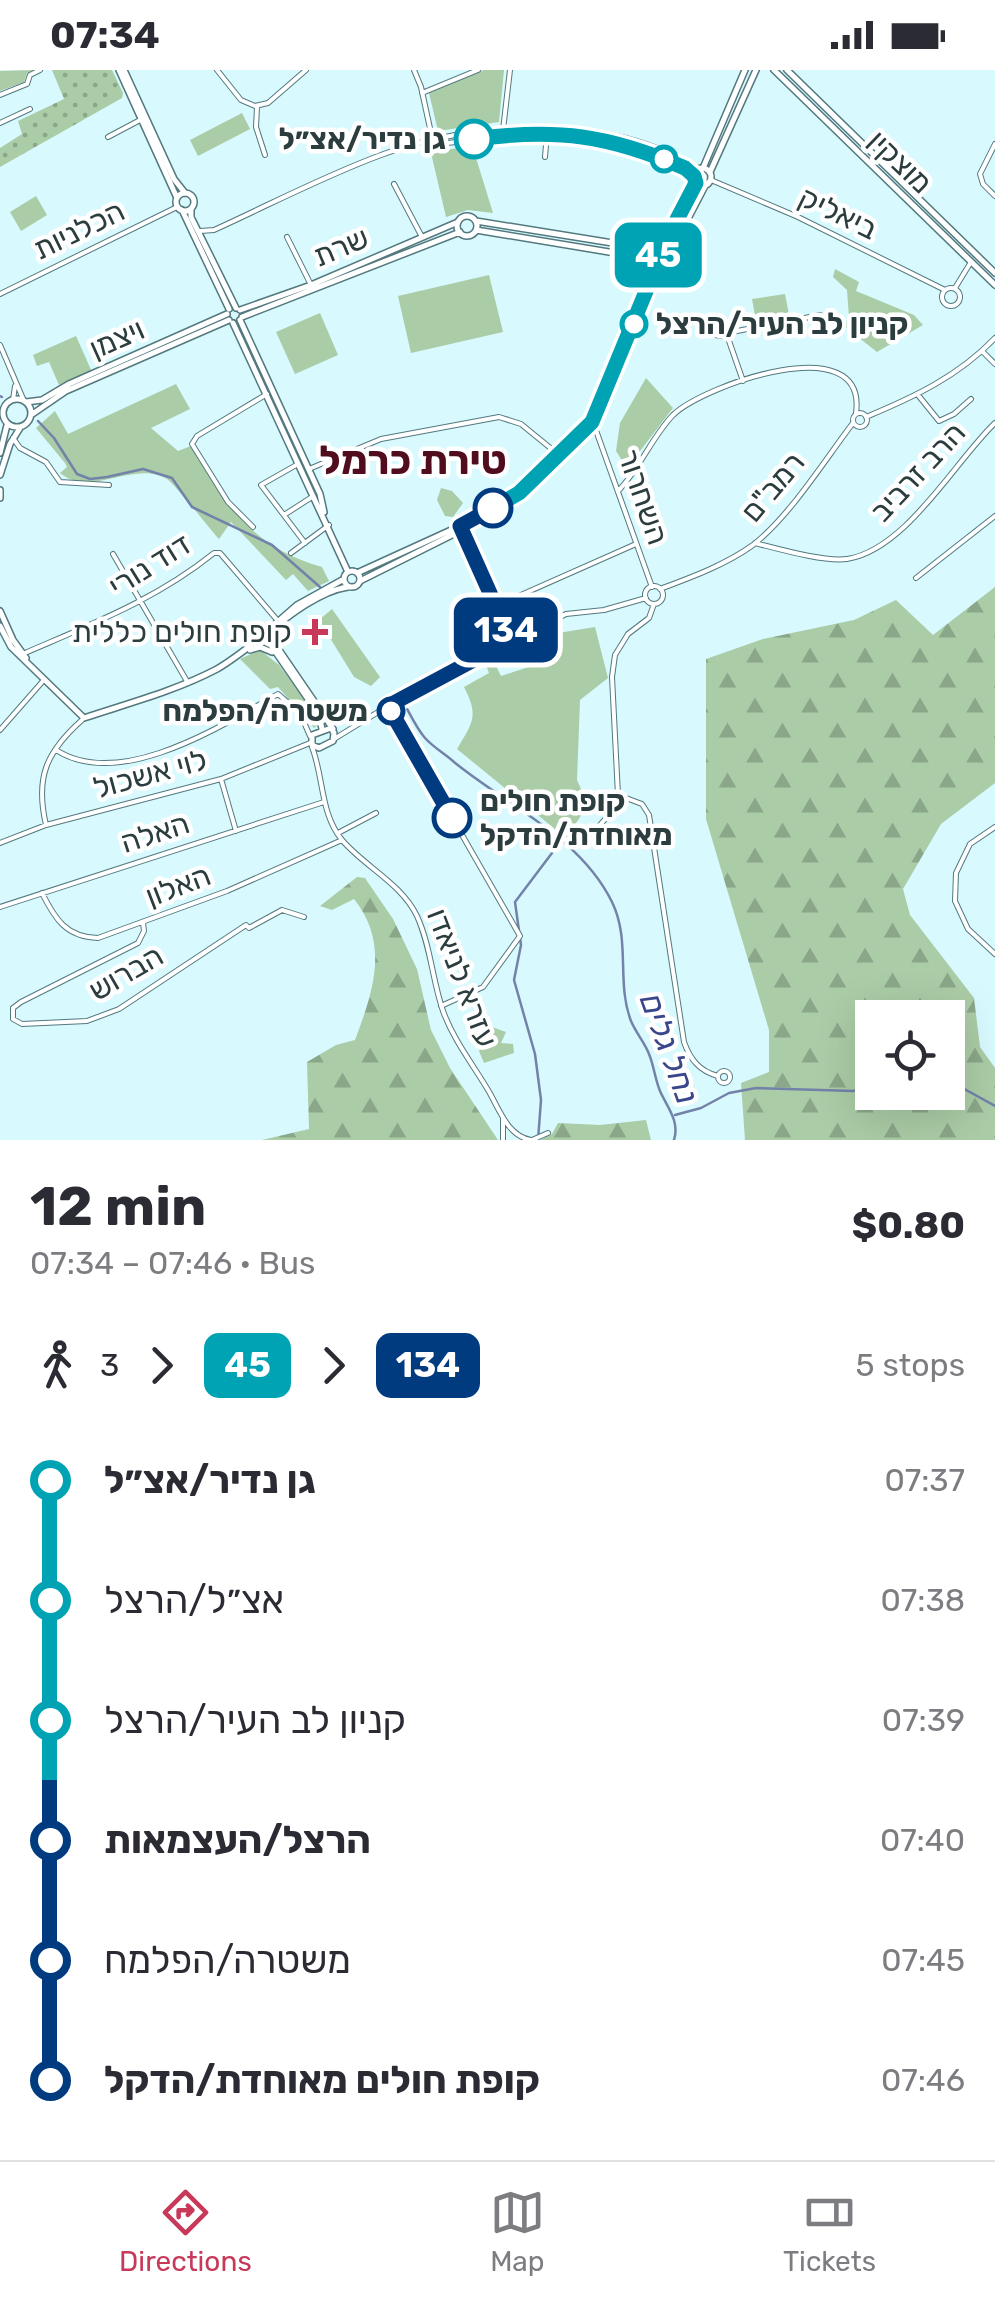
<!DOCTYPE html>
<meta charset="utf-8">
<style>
body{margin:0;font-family:Rubik,"Noto Sans Hebrew",sans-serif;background:#f7f7f7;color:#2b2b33;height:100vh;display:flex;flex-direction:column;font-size:38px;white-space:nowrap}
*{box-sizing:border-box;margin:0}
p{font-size:32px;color:#7c7c81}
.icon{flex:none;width:55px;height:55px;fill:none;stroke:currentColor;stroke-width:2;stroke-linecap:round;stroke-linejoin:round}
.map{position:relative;height:1070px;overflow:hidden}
.panel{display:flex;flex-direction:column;background:#fff;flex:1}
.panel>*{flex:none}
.badge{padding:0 20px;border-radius:15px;font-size:35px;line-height:65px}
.fabs{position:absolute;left:855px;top:930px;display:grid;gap:20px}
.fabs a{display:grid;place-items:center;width:110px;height:110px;border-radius:0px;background:#fff;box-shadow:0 10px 40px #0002;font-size:50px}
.map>.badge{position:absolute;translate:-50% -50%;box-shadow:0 0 0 5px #fff}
.legs{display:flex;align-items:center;gap:15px;height:110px;padding:0 30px;font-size:32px}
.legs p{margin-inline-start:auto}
.headline{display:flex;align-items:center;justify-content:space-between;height:170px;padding:0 30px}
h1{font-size:55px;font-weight:700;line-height:75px}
ul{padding:0 30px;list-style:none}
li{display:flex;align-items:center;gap:35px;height:120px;font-size:38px}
li i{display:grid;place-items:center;width:15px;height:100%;margin:0 12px;background:currentColor}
li i::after{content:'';width:25px;height:25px;margin:-12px;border:8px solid;border-radius:50%;background:#fff}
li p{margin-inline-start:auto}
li:first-child i{background:linear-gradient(#0000 50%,currentColor 0)}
li:last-child i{background:linear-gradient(currentColor 50%,#0000 0)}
.status{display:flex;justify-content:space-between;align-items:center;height:70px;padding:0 50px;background:#fff;direction:ltr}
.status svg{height:28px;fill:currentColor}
.menu{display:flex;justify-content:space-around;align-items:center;height:140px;border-top:2px solid #e1e1e2;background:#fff;font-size:28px;color:#7c7c81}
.menu a{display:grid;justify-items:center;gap:5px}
.menu .selected{color:#c73859}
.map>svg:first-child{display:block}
.grass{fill:url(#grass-dots)}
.forest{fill:url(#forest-firs);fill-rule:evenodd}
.green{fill:#aacca6}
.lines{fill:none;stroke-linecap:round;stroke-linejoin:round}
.stream{stroke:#7382a9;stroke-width:2.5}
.minor-casing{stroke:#53797f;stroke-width:6}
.tertiary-casing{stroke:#53797f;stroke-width:8}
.minor{stroke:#fff;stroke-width:4}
.tertiary{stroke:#fff;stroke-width:5}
.line-1-casing{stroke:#fff;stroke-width:22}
.line-2-casing{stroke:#fff;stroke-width:22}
.line-1{stroke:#00a3b4;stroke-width:15}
.line-2{stroke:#003b80;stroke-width:15}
.stop-1-dot{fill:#fff;stroke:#00a3b4;stroke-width:5}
.stop-2-dot{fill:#fff;stroke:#003b80;stroke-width:5}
.poi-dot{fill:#c73859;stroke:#fff;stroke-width:4}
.labels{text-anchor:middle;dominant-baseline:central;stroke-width:9;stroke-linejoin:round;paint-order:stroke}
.stop-label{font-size:30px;font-weight:bold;fill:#2c3d3f;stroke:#fff;text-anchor:end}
.street-label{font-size:30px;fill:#2c3d3f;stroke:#fff}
.poi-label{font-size:30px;fill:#2c3d3f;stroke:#fff;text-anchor:end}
.water-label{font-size:32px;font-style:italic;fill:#3a468a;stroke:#fff}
.district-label{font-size:40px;font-weight:bold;fill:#510c1e;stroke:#fff}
</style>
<div class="status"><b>07:34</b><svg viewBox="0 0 49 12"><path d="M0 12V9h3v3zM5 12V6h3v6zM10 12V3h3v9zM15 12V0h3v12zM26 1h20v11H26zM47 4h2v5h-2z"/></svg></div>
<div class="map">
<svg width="995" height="1070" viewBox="0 0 995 1070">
<defs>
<pattern id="grass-dots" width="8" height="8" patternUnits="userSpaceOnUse" patternTransform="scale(2.5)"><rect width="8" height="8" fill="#aacca6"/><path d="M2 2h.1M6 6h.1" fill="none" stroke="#8ba789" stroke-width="1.8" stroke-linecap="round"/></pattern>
<pattern id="forest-firs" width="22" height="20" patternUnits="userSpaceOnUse" patternTransform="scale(2.5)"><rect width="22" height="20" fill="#aacca6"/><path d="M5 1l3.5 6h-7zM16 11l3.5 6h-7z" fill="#8ba789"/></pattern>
</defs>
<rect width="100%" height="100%" fill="#d8f9fe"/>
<!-- grass -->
<path class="grass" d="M52,0H112L123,23L122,28L0,97V78L22,64L18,51L64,29Z"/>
<!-- forest -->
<path class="forest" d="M995,517V713L941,754L903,819L910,845L974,928L980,977L995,998V1070H745L741,1013L769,1002V960L706,749V589L763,569L854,550L896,530L933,565ZM872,948H948V1022H872Z
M357,807L365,808L393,849L417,899L431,960L450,998L498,1070H262L309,1059L307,992L336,975L355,970C373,922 390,874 354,829L332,840L320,836Z
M646,1050L651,1070H541L552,1064L558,1053L600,1055Z"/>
<!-- green -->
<path class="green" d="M34,0L27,3L24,12L0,21V1Z
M484,0H504L499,52L438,61L429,23Z
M242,43L250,59L198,86L190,70Z
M472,75L493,143L468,140L446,147L431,83Z
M36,126L47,145L21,161L10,142Z
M835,199L859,212L856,221L914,245L923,255L877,282L844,256L849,247L847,220L833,207Z
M489,205L503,262L411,283L398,226Z
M785,224L789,245L756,251L752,229Z
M320,243L338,285L295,304L276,262Z
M76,266L92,302L59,315L49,292L37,296L33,285Z
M646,308L673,338L627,398L616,381L620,353Z
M176,314L190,339L151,358L178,381L191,376C229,437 250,476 322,497L329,511L308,521L293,504L286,510L231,452L219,469C209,458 175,414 167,409C133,389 91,429 60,403L67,397L65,393L36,358L55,341L68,364Z
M441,418L452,421L463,433L453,447L445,446L437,430Z
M332,539L380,607L371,616L354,607L319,550Z
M595,557L608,608L580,630L577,710L588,735L566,768L457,679C473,652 479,646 464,617L489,603L484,590L491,586L501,606L541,593L552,564Z
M260,580L279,595L316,645L319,654L314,658L278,617L270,619L240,589Z
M492,957L506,962L501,973L513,974L514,983L484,993L479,981Z"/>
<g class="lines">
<!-- stream -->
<path class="stream" d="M0,326L2,327
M38,351L54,368L77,404L90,409L107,407L143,399L172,408L192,437L272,475L320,517
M405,635C411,646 417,659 425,668C433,677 445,684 454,692C508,736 580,767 612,832C631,871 616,912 631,951C636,963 645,973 649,984C654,996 655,1009 660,1021C667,1037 680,1051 674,1070
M948,1010L995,1036
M675,1045L701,1038L729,1023L756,1018L853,1021L872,1016
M538,1070L541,1030L535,984L514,910L521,875L515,832L552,783L557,766"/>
<!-- minor casing -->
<g class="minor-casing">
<path id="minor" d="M217,0L241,30L255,36L268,33L306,0
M414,0L421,17L433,72
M422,23L478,0
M0,25L27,14L30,5L40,0
M257,37L256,57L265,85
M0,53L30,39
M503,60L510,0
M108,67L142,49
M433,72L440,74C512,64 582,56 651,84C666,90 682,95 694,105
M995,74L980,104L983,114L995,126
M545,87L547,63
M711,110L798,147L945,220
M394,114L422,167
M200,161L214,160C269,135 324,106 381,85C470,51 615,41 697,100
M287,167L311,215
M942 227a9 9 0 1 1 18 0a9 9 0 1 1-18 0Z
M955,218L971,192
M0,224L177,137
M715,265L728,267L732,262L820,245
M728,268L743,311
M0,275L24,331
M982,281L995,294
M918,325L939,351L954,344L971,329
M13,330L15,316
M853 350a7 7 0 1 1 14 0a7 7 0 1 1-14 0Z
M866,347C914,327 959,306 995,268
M593,352L652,517
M13,368L20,378L46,392L60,412L109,415
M298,394L261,415L305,473
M309,399L381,369L499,347L521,354L559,385
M619,420C640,398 652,367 673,345C704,315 868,257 856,343
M284,445L312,427
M253,457L228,432L192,374L197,366L267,324
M462,460L511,570
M755,473C779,479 824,492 847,489C906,480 955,391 995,353
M291,483L329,455
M113,484L188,613
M916,508L995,446
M645 525a9 9 0 1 1 18 0a9 9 0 1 1-18 0Z
M660,519C692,507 725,495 753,475C790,446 824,391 853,353
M496,536L636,474
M25,583C92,554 157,529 214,483H220L278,551
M388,636L520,866L483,917L441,936
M0,660L43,611
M334,669L388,636L566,544L604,540L646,528
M312,677C324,708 320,743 342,770C365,797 401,813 417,846C431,877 432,909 443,941C454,971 472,993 488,1020C499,1038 507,1066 531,1070
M56,680C120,721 221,656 278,624L300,643L310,666
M221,709L236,761
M618,725L642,734L649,745L684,972C690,989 699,1001 718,1006
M46,755C35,708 46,682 82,650
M995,757L970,774L956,803L955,831L968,859L995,884
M338,763L376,743
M592,764L607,747L618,725L612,607L615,585L628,564L649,548L654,534
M0,773L46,755L221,709L310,673
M42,823C55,849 66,867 98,868L227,821L342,770
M0,837L324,732
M143,853L144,861L138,873L21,932L13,938V949L22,954L87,951L119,939L246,855L249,858L282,840L304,847
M718 1007a6 6 0 1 1 12 0a6 6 0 1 1-12 0Z
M503,1048V1070
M532,1070L548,1063"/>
</g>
<!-- tertiary casing -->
<g class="tertiary-casing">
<path id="tertiary" d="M119,0L177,128
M124,0L174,109L185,123
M774,0L995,215
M787,0L995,203
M703,98L745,0
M693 107a9 9 0 1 1 18 0a9 9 0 1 1-18 0Z
M710,102L756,0
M176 132a9 9 0 1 1 18 0a9 9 0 1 1-18 0Z
M191,139V147L236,238
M182,140L229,239
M457 156a10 10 0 1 1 20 0a10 10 0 1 1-20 0Z
M476,151L625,175L652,188
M476,160L621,184L650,197
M658,185L696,113
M652,189L660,185L667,189
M659,204L667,199V189L705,116
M240,240L311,215L458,152
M242,247L460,162
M240,250L320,424L324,442
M233,253L348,502
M3 343a14 14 0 1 1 28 0a14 14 0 1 1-28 0Z
M26,332L42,330L69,314L227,244
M598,338L654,203
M31,345L66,321L229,250
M0,383L7,355
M0,405L10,374L20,358
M0,420V428
M344 509a8 8 0 1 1 16 0a8 8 0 1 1-16 0Z
M357,503L460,456L512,427
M360,511L506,438L593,352L604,333L661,204
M0,541L13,570L26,588
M0,556L11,577L84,648C129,633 175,621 217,599C256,577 305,523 348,517
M266,561L333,659
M265,563L297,535L344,509
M264,565L319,645L322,659
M250,580L260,577L272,582
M331,658L334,663L333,671L319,678L312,675V665Z"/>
</g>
<!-- minor -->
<use href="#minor" class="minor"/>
<!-- tertiary -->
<use href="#tertiary" class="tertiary"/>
</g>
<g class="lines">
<!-- line-1 casing -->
<g class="line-1-casing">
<path id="line-1" d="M474,69C558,58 608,65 685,98L694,106L696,113L661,180L650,191L654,202L592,352L519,423L493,438"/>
</g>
<!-- line-2 casing -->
<g class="line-2-casing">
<path id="line-2" d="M452,748L388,636L511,570L460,456L493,438"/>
</g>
<!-- line-1 -->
<use href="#line-1" class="line-1"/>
<!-- line-2 -->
<use href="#line-2" class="line-2"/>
</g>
<!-- markers -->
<g class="stop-1-dot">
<circle cx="474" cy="69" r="18"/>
<circle cx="664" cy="89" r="12"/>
<circle cx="634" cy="254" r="12"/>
</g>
<g class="stop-2-dot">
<circle cx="493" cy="438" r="18"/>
<circle cx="391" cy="641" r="12"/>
<circle cx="452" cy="748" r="18"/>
</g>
<path class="poi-dot" d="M310 547h10v10h10v10h-10v10h-10v-10h-10v-10h10z"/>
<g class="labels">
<!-- stop labels -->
<g class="stop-label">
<text x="446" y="69">גן נדיר/אצ״ל</text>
<text x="656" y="254" text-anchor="start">קניון לב העיר/הרצל</text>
<text x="368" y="641">משטרה/הפלמח</text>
<text x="480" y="731" text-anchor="start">קופת חולים<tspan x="480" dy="34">מאוחדת/הדקל</tspan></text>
</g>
<!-- street labels -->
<g class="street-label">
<text transform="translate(900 92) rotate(44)">מוצקין</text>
<text transform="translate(838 143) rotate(26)">ביאליק</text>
<text transform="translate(79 160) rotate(-26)">הכלניות</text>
<text transform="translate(341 177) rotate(-23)">שרת</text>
<text transform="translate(117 269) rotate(-24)">ויצמן</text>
<text transform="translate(918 402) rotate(-47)">הרב זרביב</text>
<text transform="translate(773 417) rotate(-50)">רמב"ם</text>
<text transform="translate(643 427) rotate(71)">השחרור</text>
<text transform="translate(150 495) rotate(-32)">דוד נורי</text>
<text transform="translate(150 704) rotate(-15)">לוי אשכול</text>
<text transform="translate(155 763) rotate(-18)">האלה</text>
<text transform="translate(178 816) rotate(-21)">האלון</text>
<text transform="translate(126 903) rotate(-30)">הברוש</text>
<text transform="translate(462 908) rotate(69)">עזרא לניאדו</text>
</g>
<!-- poi labels -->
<g class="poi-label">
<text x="292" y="562">קופת חולים כללית</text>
</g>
<!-- water labels -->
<g class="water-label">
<text transform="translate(669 978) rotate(70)">נחל גלים</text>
</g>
<!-- district labels -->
<g class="district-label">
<text x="413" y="390">טירת כרמל</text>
</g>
</g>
</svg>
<div class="fabs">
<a><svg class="icon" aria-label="locate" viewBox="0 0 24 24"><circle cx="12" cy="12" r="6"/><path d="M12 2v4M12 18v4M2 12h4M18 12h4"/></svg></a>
</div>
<b class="badge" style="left:658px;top:185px;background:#00a3b4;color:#fff">45</b>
<b class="badge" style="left:506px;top:560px;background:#003b80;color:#fff">134</b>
</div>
<section class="panel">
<div class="headline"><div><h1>12 min</h1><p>07:34 – 07:46 · Bus</p></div><b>$0.80</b></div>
<div class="legs"><svg class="icon" aria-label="walk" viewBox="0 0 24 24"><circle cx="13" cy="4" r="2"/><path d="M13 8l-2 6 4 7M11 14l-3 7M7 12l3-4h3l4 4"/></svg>3<svg class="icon" aria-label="forward" viewBox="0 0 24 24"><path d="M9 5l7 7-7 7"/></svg><b class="badge" style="background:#00a3b4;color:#fff">45</b><svg class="icon" aria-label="forward" viewBox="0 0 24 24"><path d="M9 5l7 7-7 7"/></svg><b class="badge" style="background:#003b80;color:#fff">134</b><p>5 stops</p></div>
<ul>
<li><i style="color:#00a3b4"></i><b>גן נדיר/אצ״ל</b><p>07:37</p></li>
<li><i style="color:#00a3b4"></i><span>אצ״ל/הרצל</span><p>07:38</p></li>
<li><i style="color:#00a3b4"></i><span>קניון לב העיר/הרצל</span><p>07:39</p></li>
<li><i style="color:#003b80"></i><b>הרצל/העצמאות</b><p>07:40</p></li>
<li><i style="color:#003b80"></i><span>משטרה/הפלמח</span><p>07:45</p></li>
<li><i style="color:#003b80"></i><b>קופת חולים מאוחדת/הדקל</b><p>07:46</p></li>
</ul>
</section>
<nav class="menu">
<a class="selected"><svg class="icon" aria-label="directions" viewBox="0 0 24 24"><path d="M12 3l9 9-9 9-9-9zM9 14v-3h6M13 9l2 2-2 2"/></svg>Directions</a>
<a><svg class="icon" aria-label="map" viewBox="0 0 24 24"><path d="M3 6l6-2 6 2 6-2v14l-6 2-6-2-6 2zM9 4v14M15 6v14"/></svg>Map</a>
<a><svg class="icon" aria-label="tickets" viewBox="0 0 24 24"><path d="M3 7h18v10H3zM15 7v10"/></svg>Tickets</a>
</nav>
